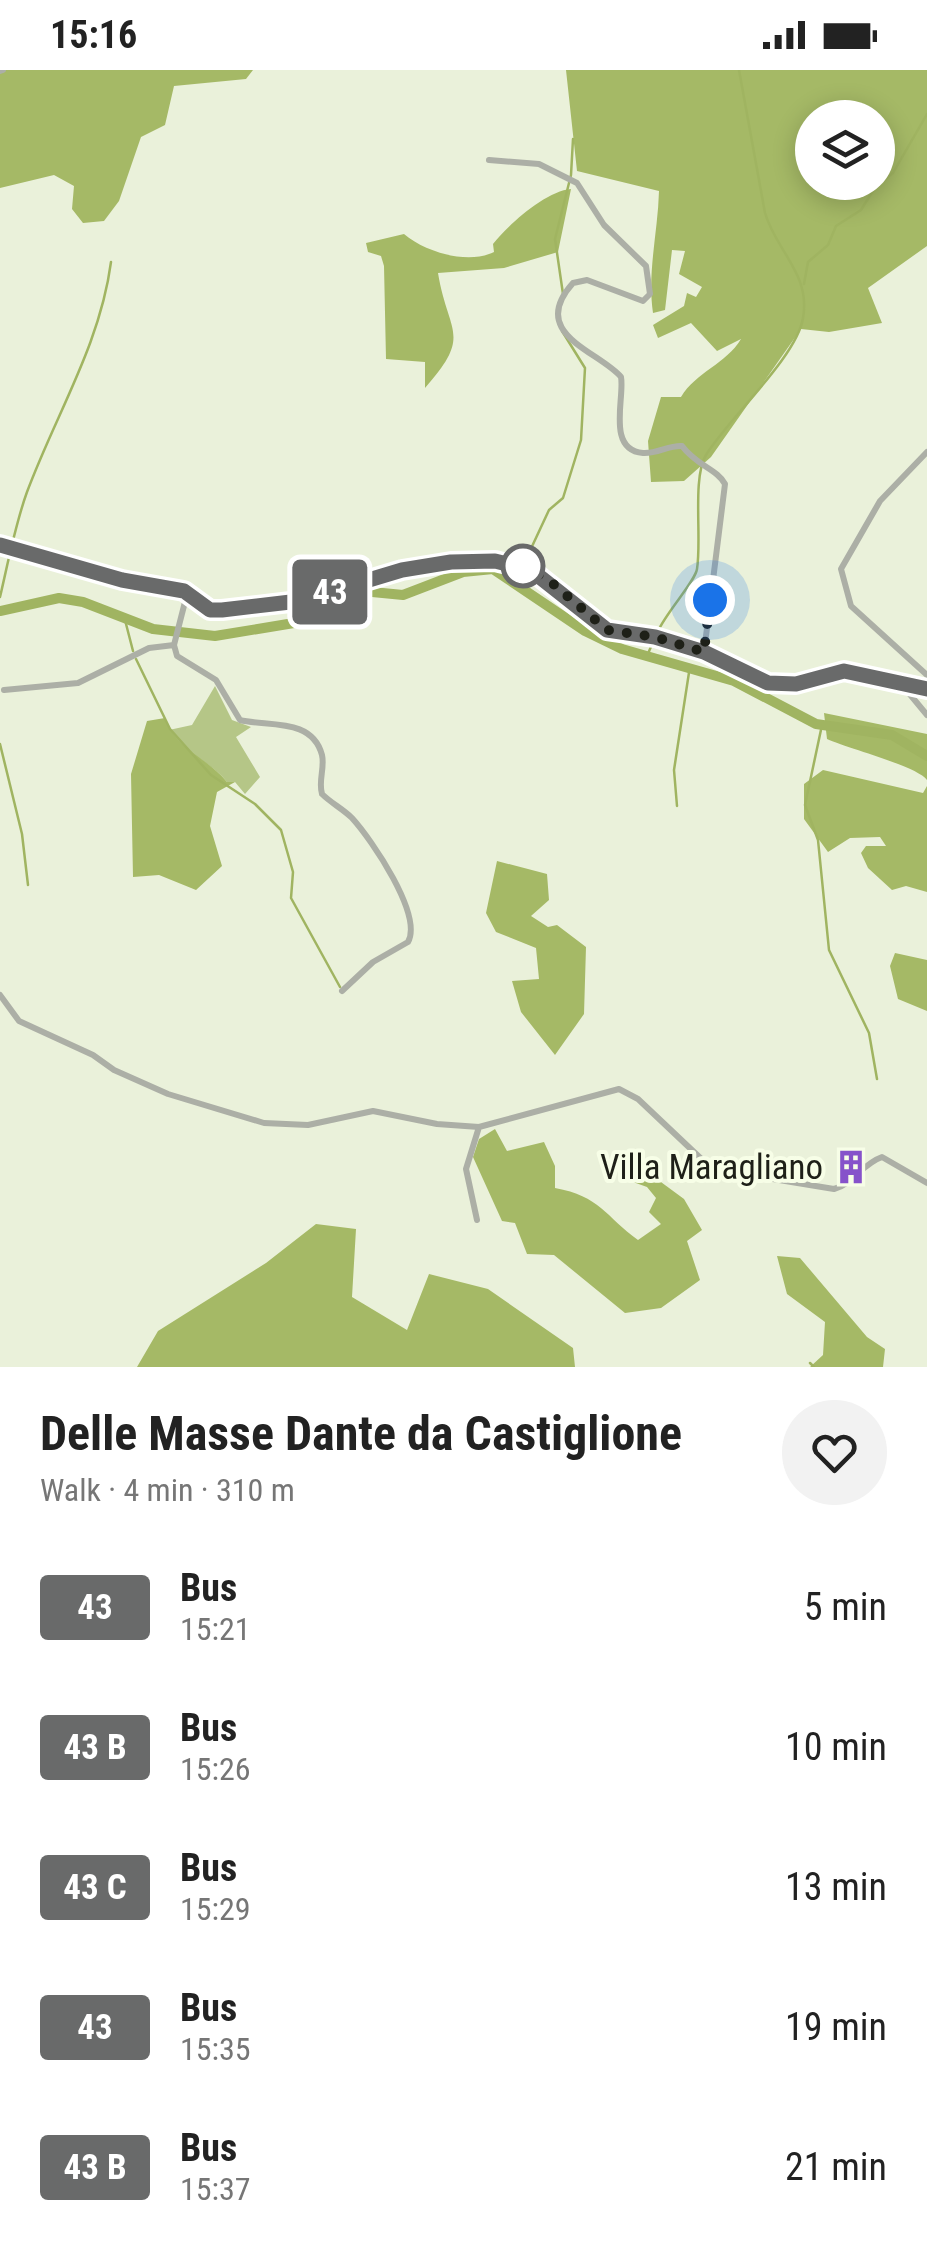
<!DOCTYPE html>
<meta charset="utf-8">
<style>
body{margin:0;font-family:"Roboto Condensed",sans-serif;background:#f2f2f2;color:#222;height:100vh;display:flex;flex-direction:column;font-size:38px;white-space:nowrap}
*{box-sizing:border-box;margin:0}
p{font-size:32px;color:#767676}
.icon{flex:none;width:55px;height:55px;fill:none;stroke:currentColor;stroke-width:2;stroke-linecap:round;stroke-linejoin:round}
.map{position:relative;height:1297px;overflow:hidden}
.drawer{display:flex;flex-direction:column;background:#fff;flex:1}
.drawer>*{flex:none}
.badge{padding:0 20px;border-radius:8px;font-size:35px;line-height:65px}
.fabs{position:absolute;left:795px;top:30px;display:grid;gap:20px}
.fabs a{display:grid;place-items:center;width:100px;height:100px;border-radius:50%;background:#fff;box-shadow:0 5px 25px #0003;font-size:50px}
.you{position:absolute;width:50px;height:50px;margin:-25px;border:8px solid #fff;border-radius:50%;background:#1a73e8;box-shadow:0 0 0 15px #1a73e833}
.map>.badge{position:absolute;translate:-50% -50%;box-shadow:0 0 0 5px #fff}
.round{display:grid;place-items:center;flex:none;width:105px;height:105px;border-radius:52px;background:#f2f2f2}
.head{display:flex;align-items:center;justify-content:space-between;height:170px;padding:0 40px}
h1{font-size:48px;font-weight:700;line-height:75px}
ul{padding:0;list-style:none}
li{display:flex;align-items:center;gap:30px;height:140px;padding:0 40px}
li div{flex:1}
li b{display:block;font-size:38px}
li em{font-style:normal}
li .badge{min-width:110px;font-weight:700;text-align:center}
.status{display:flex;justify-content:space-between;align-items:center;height:70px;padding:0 50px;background:#fff;direction:ltr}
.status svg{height:28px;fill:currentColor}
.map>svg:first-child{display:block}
.green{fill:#b5c687}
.forest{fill:#a5b966;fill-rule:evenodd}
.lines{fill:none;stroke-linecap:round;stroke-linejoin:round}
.stream{stroke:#a0b461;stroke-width:2.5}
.river{stroke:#a0b461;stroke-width:10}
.street{stroke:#acafa6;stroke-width:6}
.secondary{stroke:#8d9183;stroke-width:9}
.line-casing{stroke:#fff;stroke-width:22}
.line{stroke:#696a6a;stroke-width:15}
.walk{stroke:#1e2018;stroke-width:10;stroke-dasharray:0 18}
.stop-dot{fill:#fff;stroke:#696a6a;stroke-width:5}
.labels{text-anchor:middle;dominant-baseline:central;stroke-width:8;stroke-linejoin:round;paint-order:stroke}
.poi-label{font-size:35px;fill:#1e2018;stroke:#f7fee7;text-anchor:end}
</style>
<div class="status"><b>15:16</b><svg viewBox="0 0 49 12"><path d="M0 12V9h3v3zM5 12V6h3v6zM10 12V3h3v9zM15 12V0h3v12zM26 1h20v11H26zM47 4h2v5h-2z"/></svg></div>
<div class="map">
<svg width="927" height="1297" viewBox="0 0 927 1297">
<rect width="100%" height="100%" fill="#eaf1da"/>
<!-- green -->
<path class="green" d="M215,616L232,650L251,657L236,667L260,707L245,724L235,712H227C211,691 182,683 169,660L192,655Z"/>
<!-- forest -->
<path class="forest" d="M0,0H253L246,9L174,16L165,55L141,67L119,131L104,151L83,153L72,139L74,116L54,105L0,118Z
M566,0H927V176L868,218L882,253L829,262L801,259L711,387L684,411L651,412L648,371L661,327H681C696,302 726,294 741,269L717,281L691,253L658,268L653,255L684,236L687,223L696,227L702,217L679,204L685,181L672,180L665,240L653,243C647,202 658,162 659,121L577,101ZM812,48H878V112H812Z
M571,119L558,182L504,198L438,203C448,264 473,264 425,318V292L386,289L384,196L381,186L368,182L366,173L404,164C425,182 468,195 494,182L493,174C509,154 546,121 571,119Z
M824,643L927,664V710C917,696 849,679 827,669Z
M165,648C176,680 207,687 227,712H235L217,722L210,756L222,796L196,820L159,805L133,807L131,704L147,651Z
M823,700L923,723L927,716V822L906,816L892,820L868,798L861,783L866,776H886L880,767L850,768L828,782L804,749V714Z
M497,791L547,804L549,830L531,846L548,857L557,855L586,877L584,944L555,985L521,942L512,911L539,909L536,878L496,862L486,843Z
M895,883L927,890V941L898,929L890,896Z
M495,1059L507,1081L544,1072L555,1096V1118C600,1126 605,1146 638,1170L661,1154L649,1142L656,1128L647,1117L619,1107L631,1090L684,1129L702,1160L687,1171L700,1210L661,1238L625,1243L554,1185L527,1184L515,1153L502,1151L473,1087L479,1069Z
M316,1154L356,1159L352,1227L407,1260L429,1204L488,1219L573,1278L575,1297H137L158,1261L266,1193Z
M777,1186L800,1188L867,1267L885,1279L883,1297H810L823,1285L825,1252L787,1224Z"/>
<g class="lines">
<!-- stream -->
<path class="stream" d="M804,214L808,192L828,175L836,156L861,140L876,116L893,103L927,44
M563,224L555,169L571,105L573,69
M514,515L549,440L563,428L581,370L585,298L562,261
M0,527C8,493 15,455 27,422C56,344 100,275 111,192
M125,550L133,581
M657,563C666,542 695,512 697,499C702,469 692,408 706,385C727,350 797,287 803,248C811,204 776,181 765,143L739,0
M647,586L653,572
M136,589L170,659L211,705L255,734L281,760L293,802L291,828L340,917
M822,655L805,735L818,770L829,880L869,963L877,1009
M0,674L22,764L28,815
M677,736L674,700L690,596
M810,1293L814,1297"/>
<!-- river -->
<path class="river" d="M0,541L59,528L83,532L153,559L215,566L312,550L362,521L403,525L463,502L493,499L585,561L622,579L734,611L816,654L892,665L927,686"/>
<!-- street -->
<path class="street" d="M0,1L3,0
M489,90L539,94L577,113L604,155L646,196L650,224L643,231L587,210L573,213C527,264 599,281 621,307C625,327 606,380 643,383C657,384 669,375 682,376C697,396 717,399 725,414L704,582
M927,382L880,431L841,499L851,536L927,605
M187,524L174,575L177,586L216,610L240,650C267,657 312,647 322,685C325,698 318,711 322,724C331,733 343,739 352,748C372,770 423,845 408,872L373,892L342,921
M903,616L927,645
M4,620L78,613L149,578L174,575
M0,925L19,951L93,985L114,1000L168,1024L264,1053L308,1055L373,1041L437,1054L479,1057L619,1019L638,1029L712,1099L834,1119C853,1114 862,1094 882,1087L927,1113
M477,1150L466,1099L479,1057"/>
<!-- secondary -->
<path class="secondary" d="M0,475L122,510L184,521L210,540H221L299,531L402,500L451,492L495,491L523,496L551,512L607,560L655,567L704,582L768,613H795L844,601L927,619"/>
</g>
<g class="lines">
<!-- line casing -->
<g class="line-casing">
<path id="line" d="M0,475L122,510L184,521L210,540H222L299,531L402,500L451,492L495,491L531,500L607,560L655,567L704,582L768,613L796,614L844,601L927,619"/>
</g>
<!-- line -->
<use href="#line" class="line"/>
<!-- walk -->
<path class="walk" d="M523,496L551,512L607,560L655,567L704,582L710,530"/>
</g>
<!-- icons -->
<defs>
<g id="building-bare" transform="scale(2.7)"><path d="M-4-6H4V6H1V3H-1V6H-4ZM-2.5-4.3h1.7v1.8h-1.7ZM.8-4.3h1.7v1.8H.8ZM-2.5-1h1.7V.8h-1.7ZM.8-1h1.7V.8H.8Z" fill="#8652ca" stroke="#f7fee7" stroke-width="2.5" paint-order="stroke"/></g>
</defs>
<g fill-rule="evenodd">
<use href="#building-bare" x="851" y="1097"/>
</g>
<!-- markers -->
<circle class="stop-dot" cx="523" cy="496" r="20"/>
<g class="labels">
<!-- poi labels -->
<g class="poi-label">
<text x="823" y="1097">Villa Maragliano</text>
</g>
</g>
</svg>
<div class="fabs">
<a><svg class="icon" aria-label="layers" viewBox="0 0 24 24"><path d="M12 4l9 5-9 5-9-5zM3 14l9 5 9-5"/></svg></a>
</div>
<div class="you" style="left:710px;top:530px"></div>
<b class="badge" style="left:330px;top:522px;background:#696a6a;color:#fff">43</b>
</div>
<section class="drawer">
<div class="head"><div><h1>Delle Masse Dante da Castiglione</h1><p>Walk · 4 min · 310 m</p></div><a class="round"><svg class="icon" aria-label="heart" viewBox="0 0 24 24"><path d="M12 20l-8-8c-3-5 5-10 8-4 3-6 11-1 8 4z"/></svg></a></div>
<ul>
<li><span class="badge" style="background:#696a6a;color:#fff">43</span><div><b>Bus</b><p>15:21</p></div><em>5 min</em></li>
<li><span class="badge" style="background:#696a6a;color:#fff">43 B</span><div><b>Bus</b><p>15:26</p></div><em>10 min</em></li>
<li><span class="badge" style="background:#696a6a;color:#fff">43 C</span><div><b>Bus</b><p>15:29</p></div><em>13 min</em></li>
<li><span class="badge" style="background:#696a6a;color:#fff">43</span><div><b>Bus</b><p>15:35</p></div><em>19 min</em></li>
<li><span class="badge" style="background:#696a6a;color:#fff">43 B</span><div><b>Bus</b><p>15:37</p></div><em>21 min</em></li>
</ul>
</section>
